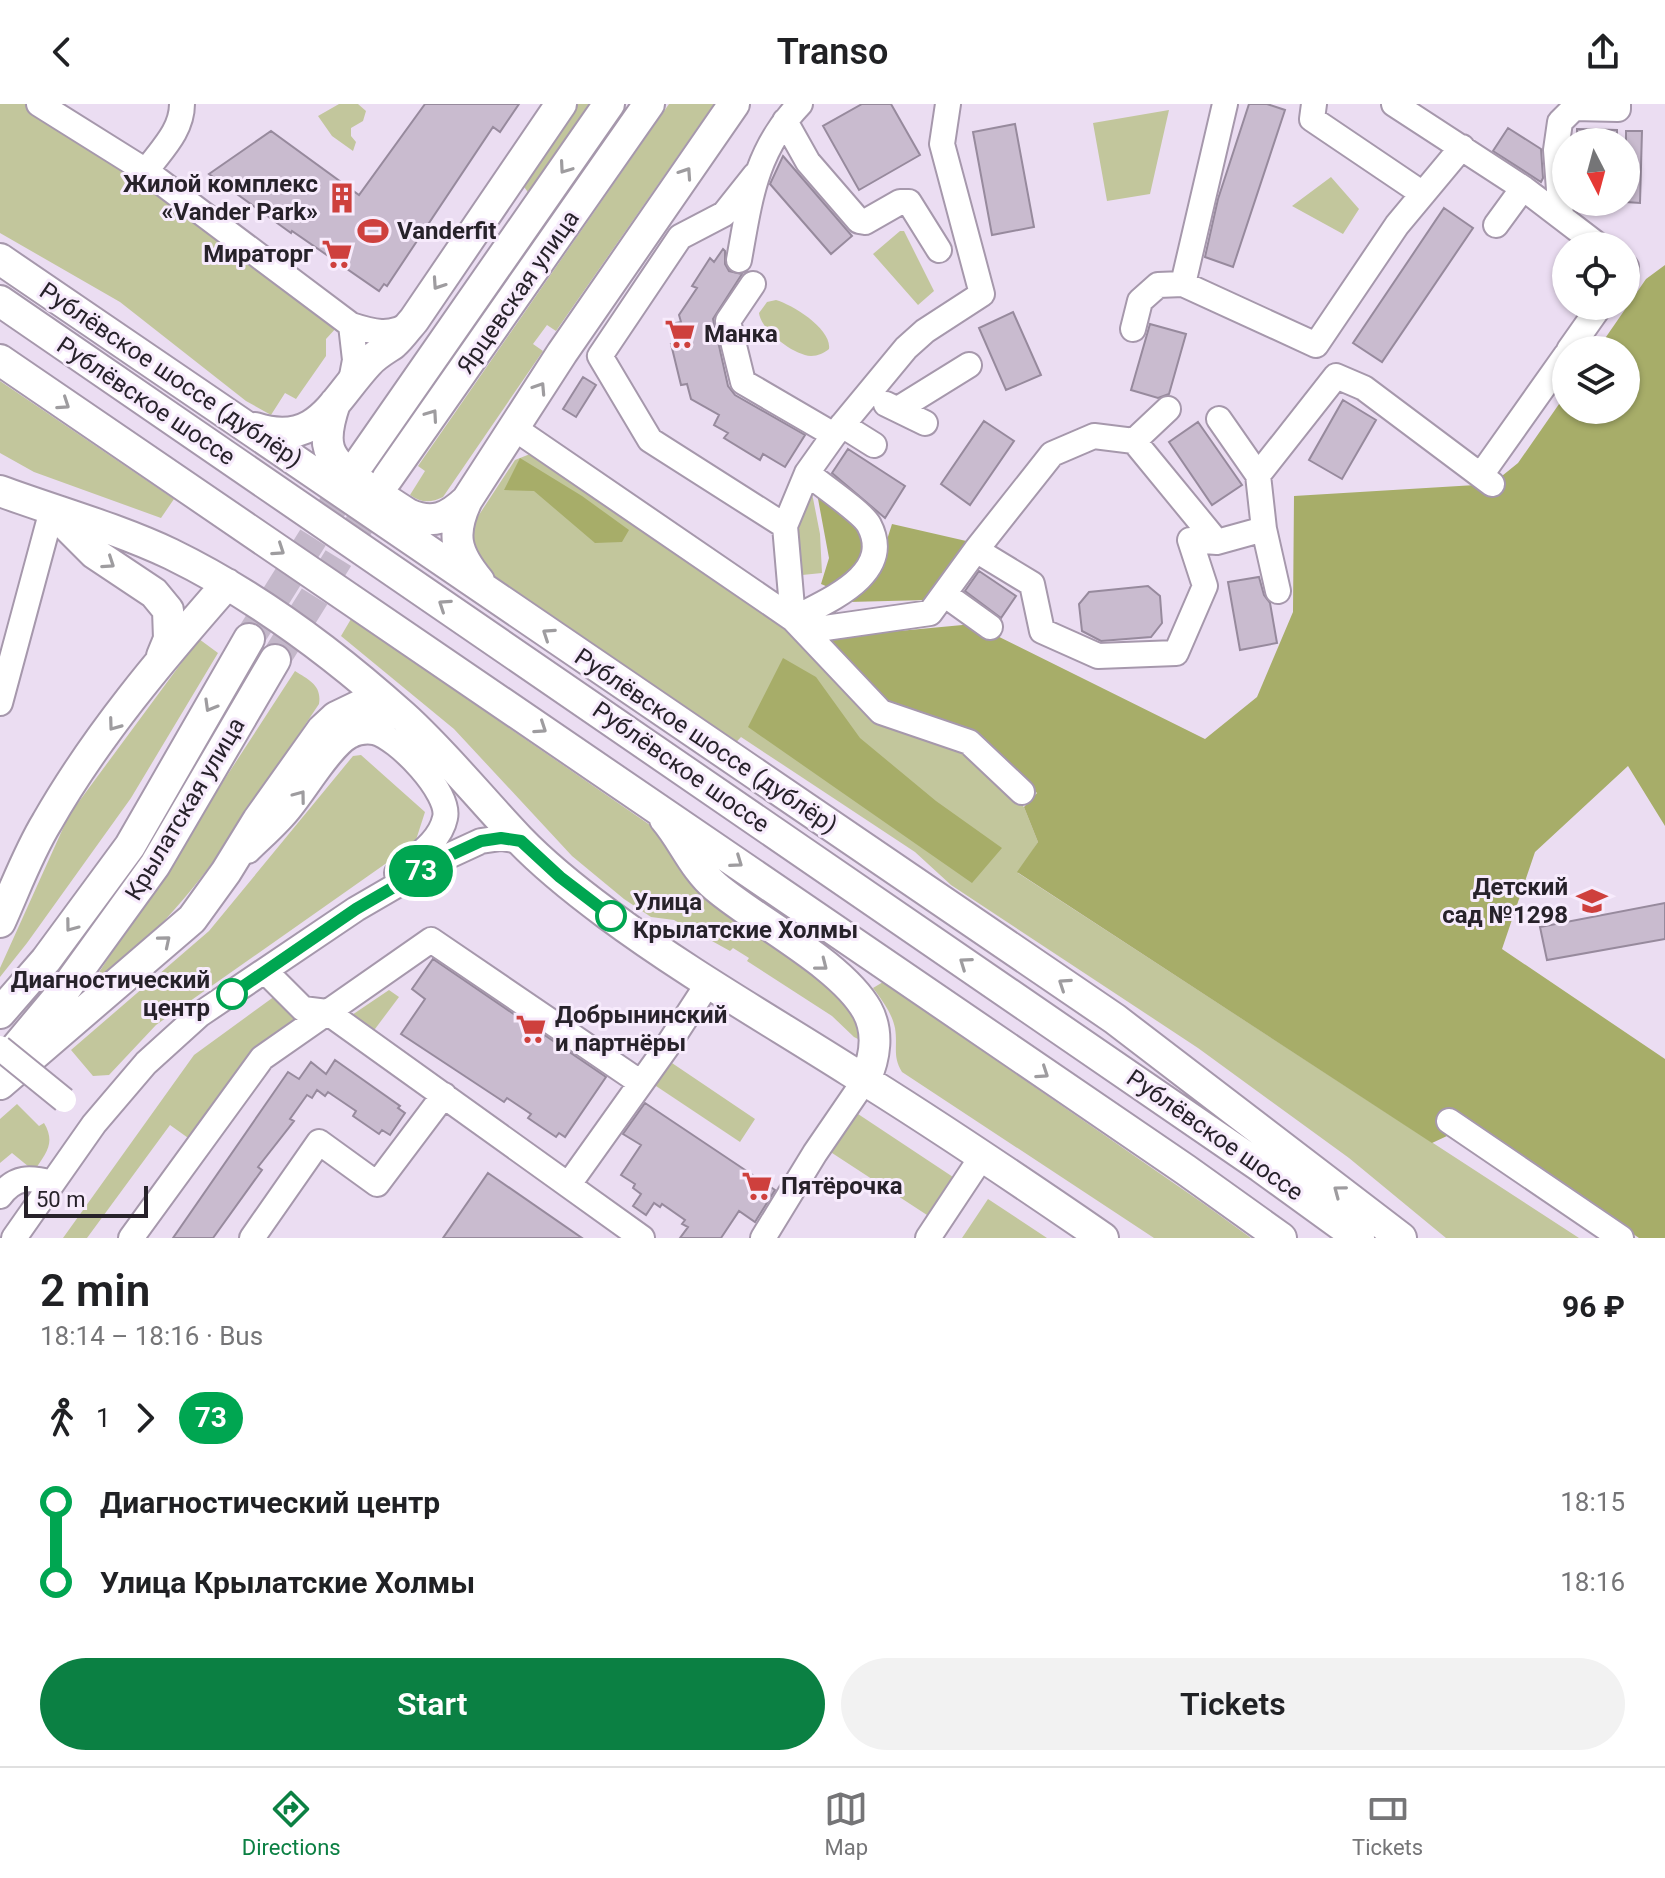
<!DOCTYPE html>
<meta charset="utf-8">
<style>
body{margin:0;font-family:Roboto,sans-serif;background:#f2f2f2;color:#202124;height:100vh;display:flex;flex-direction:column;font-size:30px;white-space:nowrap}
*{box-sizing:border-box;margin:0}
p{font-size:26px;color:#757577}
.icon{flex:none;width:44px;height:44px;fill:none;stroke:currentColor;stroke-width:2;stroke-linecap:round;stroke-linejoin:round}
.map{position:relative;height:1134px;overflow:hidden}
.details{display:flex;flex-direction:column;background:#fff;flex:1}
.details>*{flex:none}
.badge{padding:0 16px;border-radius:26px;font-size:28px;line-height:52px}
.needle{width:52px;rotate:174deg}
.tools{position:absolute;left:1552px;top:24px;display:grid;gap:16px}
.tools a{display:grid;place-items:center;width:88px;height:88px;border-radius:50%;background:#fff;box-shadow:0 2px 6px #0004;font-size:40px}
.scale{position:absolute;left:24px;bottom:20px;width:124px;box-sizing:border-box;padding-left:8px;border:4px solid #27222a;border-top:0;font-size:22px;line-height:28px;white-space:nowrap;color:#27222a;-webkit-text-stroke:6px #f7ebfc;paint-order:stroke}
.map>.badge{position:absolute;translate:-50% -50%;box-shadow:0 0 0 4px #fff}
.legs{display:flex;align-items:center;gap:12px;height:88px;padding:0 40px;font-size:26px}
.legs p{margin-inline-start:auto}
.overview{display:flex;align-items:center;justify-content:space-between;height:136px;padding:0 40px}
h1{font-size:44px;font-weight:600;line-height:60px}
.cta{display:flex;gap:16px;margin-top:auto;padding:16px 40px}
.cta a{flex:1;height:92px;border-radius:48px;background:#0b8043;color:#fff;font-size:32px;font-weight:600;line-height:92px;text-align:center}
.cta a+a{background:#f2f2f2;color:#202124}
ul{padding:0 40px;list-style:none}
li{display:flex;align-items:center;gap:28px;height:80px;font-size:30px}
li i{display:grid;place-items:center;width:12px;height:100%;margin:0 10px;background:currentColor}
li i::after{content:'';width:20px;height:20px;margin:-10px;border:6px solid;border-radius:50%;background:#fff}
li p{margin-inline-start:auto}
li:first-child i{background:linear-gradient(#0000 50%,currentColor 0)}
li:last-child i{background:linear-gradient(currentColor 50%,#0000 0)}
header{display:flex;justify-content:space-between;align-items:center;height:104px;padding:0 40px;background:#fff;font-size:36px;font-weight:600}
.tab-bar{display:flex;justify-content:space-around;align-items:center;height:112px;border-top:2px solid #e0e0e0;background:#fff;font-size:22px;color:#757577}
.tab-bar a{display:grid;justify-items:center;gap:4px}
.tab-bar .on{color:#0b8043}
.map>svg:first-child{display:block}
.green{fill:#c2c69c}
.forest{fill:#a7ad69}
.building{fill:#c9bbcf;stroke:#978a9d;stroke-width:2}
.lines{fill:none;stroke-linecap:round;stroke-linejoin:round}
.major-tunnel{stroke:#c4b8ca;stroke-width:30;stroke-dasharray:30 15;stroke-linecap:butt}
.minor-casing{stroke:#a698ac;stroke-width:28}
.major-casing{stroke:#a698ac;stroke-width:34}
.minor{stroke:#fff;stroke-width:24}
.major{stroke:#fff;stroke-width:30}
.minor-bridge-casing{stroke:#a698ac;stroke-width:28;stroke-linecap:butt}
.minor-bridge{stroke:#fff;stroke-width:24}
.oneway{stroke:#9e9c9f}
.line-1-casing{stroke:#fff;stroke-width:18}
.line-1{stroke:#00a651;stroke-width:12}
.stop-1-dot{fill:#fff;stroke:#00a651;stroke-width:4}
.labels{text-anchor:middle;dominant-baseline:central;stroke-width:6;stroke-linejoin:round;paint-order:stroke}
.poi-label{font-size:24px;font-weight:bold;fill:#27222a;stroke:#f7ebfc;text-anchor:start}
.street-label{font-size:24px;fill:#27222a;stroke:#f7ebfc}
.stop-label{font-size:24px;font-weight:bold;fill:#27222a;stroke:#f7ebfc;text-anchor:start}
</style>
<header><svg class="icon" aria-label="back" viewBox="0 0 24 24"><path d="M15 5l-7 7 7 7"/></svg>Transo<svg class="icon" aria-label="share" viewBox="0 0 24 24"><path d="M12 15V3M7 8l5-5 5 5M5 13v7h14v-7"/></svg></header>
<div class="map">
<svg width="1665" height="1134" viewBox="0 0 1665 1134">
<rect width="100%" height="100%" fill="#ebddf2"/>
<!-- green -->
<path class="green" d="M0,0H29L176,103L337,223L326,235V252L296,295L285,289L271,311L246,297L120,198L0,129Z
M339,0H358L366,7L363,17L351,24V32L356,38L353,47L332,32L318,12Z
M577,0H592L530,91L522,80Z
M669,0H714L556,227L547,221L533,240L543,247L443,393C431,399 421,399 410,391L425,367L418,362Z
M1169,6L1150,90L1107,97L1093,19Z
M1331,73L1359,105L1343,130L1292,102Z
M900,127H904L934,187L918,201L873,150Z
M776,196C793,201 832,225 829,245C824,249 818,252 811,252C793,251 761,226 759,209L767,198Z
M0,277L174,395L161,414L34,368L0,349Z
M530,350L551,360L964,648L1024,703L1038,738L1018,769L1579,1134H1446L1349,1054L1198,944L951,781L915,748L741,633L729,646L480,465L471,451V423L515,356Z
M810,379L820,430L822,469L792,472L787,423Z
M351,515L663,730L828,883C840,897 857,912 861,931L858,935L854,933L832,912L747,857L749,854L733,844L730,847L674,816L651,813L624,795L572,752L454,625L341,532Z
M199,535L218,549L131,694L27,839L0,873V864L69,711Z
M295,567C309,576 322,581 319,600C261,686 208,782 129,851C118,861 108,871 94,876Z
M361,651L425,708L415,739L156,921L109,971L93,972L71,946L209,827L353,652Z
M883,878L1204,1100L1251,1134H1154L902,968C892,952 898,942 895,924C892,909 882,896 873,884Z
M389,886L399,893L372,929L349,913Z
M275,892L299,915L191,1036L170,1021L87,1134H63L194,951Z
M669,957L755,1015L740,1038L653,980Z
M17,1000L39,1022L44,1019C56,1039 46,1049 34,1067L12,1049L0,1059V1015Z
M855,1008L953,1073L927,1111L829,1047Z
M988,1095L1047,1134H962Z"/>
<!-- forest -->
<path class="forest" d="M1665,161V722L1628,662L1535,748L1502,845L1665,955V1134H1639L1597,1105L1464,1024L1432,1039L1017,768L1038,738L1024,703L1037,689L972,626L884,598L825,534L973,520L1205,635L1257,593L1293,508L1294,392L1492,380L1518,359L1566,290V306H1626V246H1597L1646,175Z
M520,354L582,392L629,426L622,438L595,439L534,387L504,386Z
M816,384L866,424L861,465L835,486L821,480L829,454Z
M892,420L975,439L928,496L848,498L878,464Z
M783,554L816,573L860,634L936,697L1002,744L972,779L748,623Z"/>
<!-- building -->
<path class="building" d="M425,0H519L500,28L493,23L387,182L384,180L379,187L292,127L291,129L209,70L271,27L359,91Z
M862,0H891L920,51L859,86L823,22Z
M1249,0H1267L1285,6L1233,163L1205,153L1218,95Z
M1015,20L1034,123L992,131L973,28Z
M1508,24L1541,45L1543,74L1541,78L1493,47Z
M1577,25L1617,26V38H1577Z
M1626,27H1642L1640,99L1626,98Z
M783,52L852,132L831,150L770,80Z
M1444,104L1473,124L1382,258L1353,239Z
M723,145L725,147V160L729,167L742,170L713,215L728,282L735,291L805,331L785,363L763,350L760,356L724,334L728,329L714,321L719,311L691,295L687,280L681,281L671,240L675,239L670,220L681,218L679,211L697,184L692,182L710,154L714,158Z
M1013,208L1041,271L1006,286L979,224Z
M1150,220L1186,230L1169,290L1158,294L1131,286Z
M583,273L596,281L576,313L563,305Z
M1343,296L1376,316L1342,375L1309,356Z
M984,317L1014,337L970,401L941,380Z
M1198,318L1242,381L1212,401L1169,338Z
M848,345L905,382L885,414L832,369Z
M979,467L1016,492L1001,514L965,487Z
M1259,473L1264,491L1270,499L1277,539L1240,546L1228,478Z
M1148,482L1160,492L1162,519L1151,533L1101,537L1082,527L1079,500L1089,488Z
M1665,799V835L1547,856L1540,823Z
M433,855L606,973L565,1033L559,1029L556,1033L528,1014L531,1010L507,994L504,998L401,930L425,895L412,885Z
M335,956L400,1002L398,1004L405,1009L390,1031L382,1026L379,1030L353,1012L356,1007L328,988L325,992L317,986L312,994L307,991L290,1015L294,1017L258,1063L262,1066L213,1134H173L288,968L299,975L311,958L326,970Z
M645,999L775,1086L755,1118L739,1107L721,1134H680L688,1123L682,1120L685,1116L662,1100L660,1103L654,1099L646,1111L633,1102L641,1090L633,1084L635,1080L621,1071L641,1041L623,1030Z
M488,1069L582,1134H443Z"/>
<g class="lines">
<!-- major-tunnel -->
<path class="major-tunnel" d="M249,535L355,367
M275,556L382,384"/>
<!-- minor casing -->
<g class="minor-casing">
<path id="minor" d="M39,0L146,67L351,221C372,228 391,233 411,219
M1314,0L1312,15L1423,90
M1394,0L1523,84L1599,142
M785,17L808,58L859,117L865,118L900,98H909L939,146
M146,67C161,46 182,27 182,0
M755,71L724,110L680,133L600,252L650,336L785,422
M1561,112L1556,46L1560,18L1574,4L1618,5V0
M1496,121L1523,84
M739,156C750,95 755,47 800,0
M1626,163V166
M753,180L728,217L743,278L834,331
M1183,180L1225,0
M351,221L355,256L351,277
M1133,225L1140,197L1158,181L1183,180L1316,241L1397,121L1462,43
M1569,246L1600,202
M886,300L925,319
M898,305L969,261
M1219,315L1258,371
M842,321L874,341
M514,324L793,515L881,608L969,638L1022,688
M1134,337L1168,305
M1481,371L1566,251
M1264,425L1278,487
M976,446L1032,480L1042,527L1098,552L1176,549L1205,482L1190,436L1217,438
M944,490L990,523
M793,515L825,524L930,509L976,446L1052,350L1094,332L1134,337L1217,438L1264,425L1258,371L1336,272L1364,284L1492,380
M793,515L785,422L807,369L834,331L906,244L925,227L982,190L942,40L948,0
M793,515C826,497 895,471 869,421C863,409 819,379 807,369
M0,599L52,406
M248,747C262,733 279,719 291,703C306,685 331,642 350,632C357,628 366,627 374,628C397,633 451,689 445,714C440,738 415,753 397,769
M265,867L303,905L327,908L642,1134
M1449,1017L1621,1134
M569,1080L666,944L709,878
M0,1092C15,1072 30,1073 52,1079
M14,1134L94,1020L146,959L199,911L356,805L442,755L481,737L501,734L521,737
M131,1134L262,954L431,836L641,979
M252,1134L319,1038L377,1080L444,991
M763,1134L815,1049L865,976
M928,1134L983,1051"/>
</g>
<!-- major casing -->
<g class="major-casing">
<path id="major" d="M0,155L1115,915L1401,1134
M0,197L1261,1063L1359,1134
M0,256L1186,1066L1281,1134
M335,299C321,340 325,354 361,379C376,389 392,400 408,410C433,421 448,414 467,396
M255,324C317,344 332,298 368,259C375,251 384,246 393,240C401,233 407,224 414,216L561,0
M360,358L609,0
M387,375L649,0
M0,387C57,408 116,424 171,450C255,491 333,549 403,612C444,649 480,694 519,735C545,762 575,786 606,809C684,867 768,915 850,967C936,1020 1020,1077 1103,1134
M53,408L94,449L154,489L168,506L169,535L162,552
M479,477C455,448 451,430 467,396L562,249L734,0
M665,715C683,736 694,765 716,783C757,818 841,860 867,906C879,928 875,954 865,976
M0,818C15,785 28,749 47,718C96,632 162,554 227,480
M0,909L46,856L130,742L249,535
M9,952L66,884L155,761L275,556
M0,980L192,815L226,768L258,716L322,626L336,613L361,601H373L396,610"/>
</g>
<!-- minor -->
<use href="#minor" class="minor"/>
<!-- major -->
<use href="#major" class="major"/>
<!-- minor-bridge casing -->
<g class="minor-bridge-casing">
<path id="minor-bridge" d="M0,944L64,996"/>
</g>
<!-- minor-bridge -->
<use href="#minor-bridge" class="minor-bridge"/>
</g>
<!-- one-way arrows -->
<defs><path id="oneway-chevron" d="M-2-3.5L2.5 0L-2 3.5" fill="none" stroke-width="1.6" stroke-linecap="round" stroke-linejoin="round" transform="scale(2)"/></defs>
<g class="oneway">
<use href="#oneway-chevron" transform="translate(565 64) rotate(125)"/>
<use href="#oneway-chevron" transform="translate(686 69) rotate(-56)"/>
<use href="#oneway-chevron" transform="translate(438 180) rotate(124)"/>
<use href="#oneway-chevron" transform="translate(540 284) rotate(-57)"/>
<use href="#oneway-chevron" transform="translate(64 300) rotate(34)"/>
<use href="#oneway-chevron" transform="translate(432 311) rotate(-55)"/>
<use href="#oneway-chevron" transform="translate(279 446) rotate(34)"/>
<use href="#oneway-chevron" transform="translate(109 459) rotate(34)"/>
<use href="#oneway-chevron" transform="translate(444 501) rotate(-146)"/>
<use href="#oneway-chevron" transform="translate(548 530) rotate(-146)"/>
<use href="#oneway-chevron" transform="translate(210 602) rotate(120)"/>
<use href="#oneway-chevron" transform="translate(114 621) rotate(126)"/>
<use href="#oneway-chevron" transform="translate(541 624) rotate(34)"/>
<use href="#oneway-chevron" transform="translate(300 692) rotate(-53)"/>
<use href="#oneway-chevron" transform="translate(737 758) rotate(35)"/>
<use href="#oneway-chevron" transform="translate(71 822) rotate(127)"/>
<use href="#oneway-chevron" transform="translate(165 837) rotate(-40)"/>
<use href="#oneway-chevron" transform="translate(965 859) rotate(-145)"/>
<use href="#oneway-chevron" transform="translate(822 861) rotate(38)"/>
<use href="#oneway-chevron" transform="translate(1064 880) rotate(-146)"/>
<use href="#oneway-chevron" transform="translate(1043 969) rotate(34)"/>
<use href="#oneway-chevron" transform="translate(1339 1087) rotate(-143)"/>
</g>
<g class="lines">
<!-- line-1 casing -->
<g class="line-1-casing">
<path id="line-1" d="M232,890L356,805L442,755L481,737L501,734L521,737L560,773L611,812"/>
</g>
<!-- line-1 -->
<use href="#line-1" class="line-1"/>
</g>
<!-- icons -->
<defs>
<g id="building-bare" transform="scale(2.4)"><path d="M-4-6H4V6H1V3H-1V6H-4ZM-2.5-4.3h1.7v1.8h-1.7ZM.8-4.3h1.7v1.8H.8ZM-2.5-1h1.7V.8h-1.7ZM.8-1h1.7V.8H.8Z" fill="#ce403d" stroke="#f7ebfc" stroke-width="2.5" paint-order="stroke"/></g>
<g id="stadium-bare" transform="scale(2.4)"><path d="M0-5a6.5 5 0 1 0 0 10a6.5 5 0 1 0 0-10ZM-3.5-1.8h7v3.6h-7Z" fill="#ce403d" stroke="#f7ebfc" stroke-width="2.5" paint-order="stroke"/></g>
<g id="supermarket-bare" transform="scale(2.4)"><path d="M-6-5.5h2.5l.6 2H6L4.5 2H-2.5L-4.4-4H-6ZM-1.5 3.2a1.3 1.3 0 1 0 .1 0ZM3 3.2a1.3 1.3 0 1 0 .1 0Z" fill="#ce403d" stroke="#f7ebfc" stroke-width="2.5" paint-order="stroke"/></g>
<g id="school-bare" transform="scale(2.4)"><path d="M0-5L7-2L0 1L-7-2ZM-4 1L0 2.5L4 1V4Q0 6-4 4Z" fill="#ce403d" stroke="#f7ebfc" stroke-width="2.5" paint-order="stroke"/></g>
</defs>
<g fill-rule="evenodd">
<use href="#building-bare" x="342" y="94"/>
<use href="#stadium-bare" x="373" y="127"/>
<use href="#supermarket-bare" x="337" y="150"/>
<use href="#supermarket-bare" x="680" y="230"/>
<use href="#school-bare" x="1592" y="797"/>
<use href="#supermarket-bare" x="531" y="925"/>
<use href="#supermarket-bare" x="757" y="1082"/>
</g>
<!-- markers -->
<g class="stop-1-dot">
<circle cx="611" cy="812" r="14"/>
<circle cx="232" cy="890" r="14"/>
</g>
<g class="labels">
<!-- poi labels -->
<g class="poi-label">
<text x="318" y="80" text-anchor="end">Жилой комплекс<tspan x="318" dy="28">«Vander Park»</tspan></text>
<text x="397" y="127">Vanderfit</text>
<text x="313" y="150" text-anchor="end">Мираторг</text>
<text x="704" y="230">Манка</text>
<text x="1568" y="783" text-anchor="end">Детский<tspan x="1568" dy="28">сад №1298</tspan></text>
<text x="555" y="911">Добрынинский<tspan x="555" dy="28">и партнёры</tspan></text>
<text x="781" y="1082">Пятёрочка</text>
</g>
<!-- street labels -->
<g class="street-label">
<text transform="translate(518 188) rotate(-55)">Ярцевская улица</text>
<text transform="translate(171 271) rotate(34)">Рублёвское шоссе (дублёр)</text>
<text transform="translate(146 297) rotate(34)">Рублёвское шоссе</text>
<text transform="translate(706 637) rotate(34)">Рублёвское шоссе (дублёр)</text>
<text transform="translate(681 663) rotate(35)">Рублёвское шоссе</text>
<text transform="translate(185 705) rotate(-59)">Крылатская улица</text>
<text transform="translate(1215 1031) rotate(35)">Рублёвское шоссе</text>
</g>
<!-- stop labels -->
<g class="stop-label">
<text x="633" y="798">Улица<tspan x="633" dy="28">Крылатские Холмы</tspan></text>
<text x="210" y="876" text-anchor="end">Диагностический<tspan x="210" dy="28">центр</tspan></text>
</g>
</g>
</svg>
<div class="tools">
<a><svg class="needle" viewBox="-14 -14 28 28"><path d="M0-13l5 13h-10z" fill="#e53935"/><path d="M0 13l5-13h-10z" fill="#757577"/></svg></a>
<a><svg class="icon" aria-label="locate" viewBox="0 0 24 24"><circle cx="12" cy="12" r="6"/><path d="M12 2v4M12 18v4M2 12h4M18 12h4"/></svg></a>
<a><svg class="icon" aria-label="layers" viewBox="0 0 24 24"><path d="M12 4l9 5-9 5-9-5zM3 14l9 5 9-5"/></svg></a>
</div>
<div class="scale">50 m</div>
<b class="badge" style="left:421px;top:767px;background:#00a651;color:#fff">73</b>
</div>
<section class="details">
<div class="overview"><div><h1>2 min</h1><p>18:14 – 18:16 · Bus</p></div><b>96 ₽</b></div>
<div class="legs"><svg class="icon" aria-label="walk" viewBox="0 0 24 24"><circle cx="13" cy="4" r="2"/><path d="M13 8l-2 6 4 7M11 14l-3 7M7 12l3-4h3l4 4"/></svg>1<svg class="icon" aria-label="forward" viewBox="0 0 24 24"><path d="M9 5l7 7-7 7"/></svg><b class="badge" style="background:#00a651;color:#fff">73</b></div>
<ul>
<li><i style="color:#00a651"></i><b>Диагностический центр</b><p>18:15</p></li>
<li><i style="color:#00a651"></i><b>Улица Крылатские Холмы</b><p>18:16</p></li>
</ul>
<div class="cta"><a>Start</a><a>Tickets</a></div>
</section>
<nav class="tab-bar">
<a class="on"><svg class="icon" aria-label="directions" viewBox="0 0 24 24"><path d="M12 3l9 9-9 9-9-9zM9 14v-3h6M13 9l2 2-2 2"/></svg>Directions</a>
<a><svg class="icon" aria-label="map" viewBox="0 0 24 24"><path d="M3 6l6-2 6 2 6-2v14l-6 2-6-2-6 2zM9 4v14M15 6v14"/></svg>Map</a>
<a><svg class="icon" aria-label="tickets" viewBox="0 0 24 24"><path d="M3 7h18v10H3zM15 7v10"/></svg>Tickets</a>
</nav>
